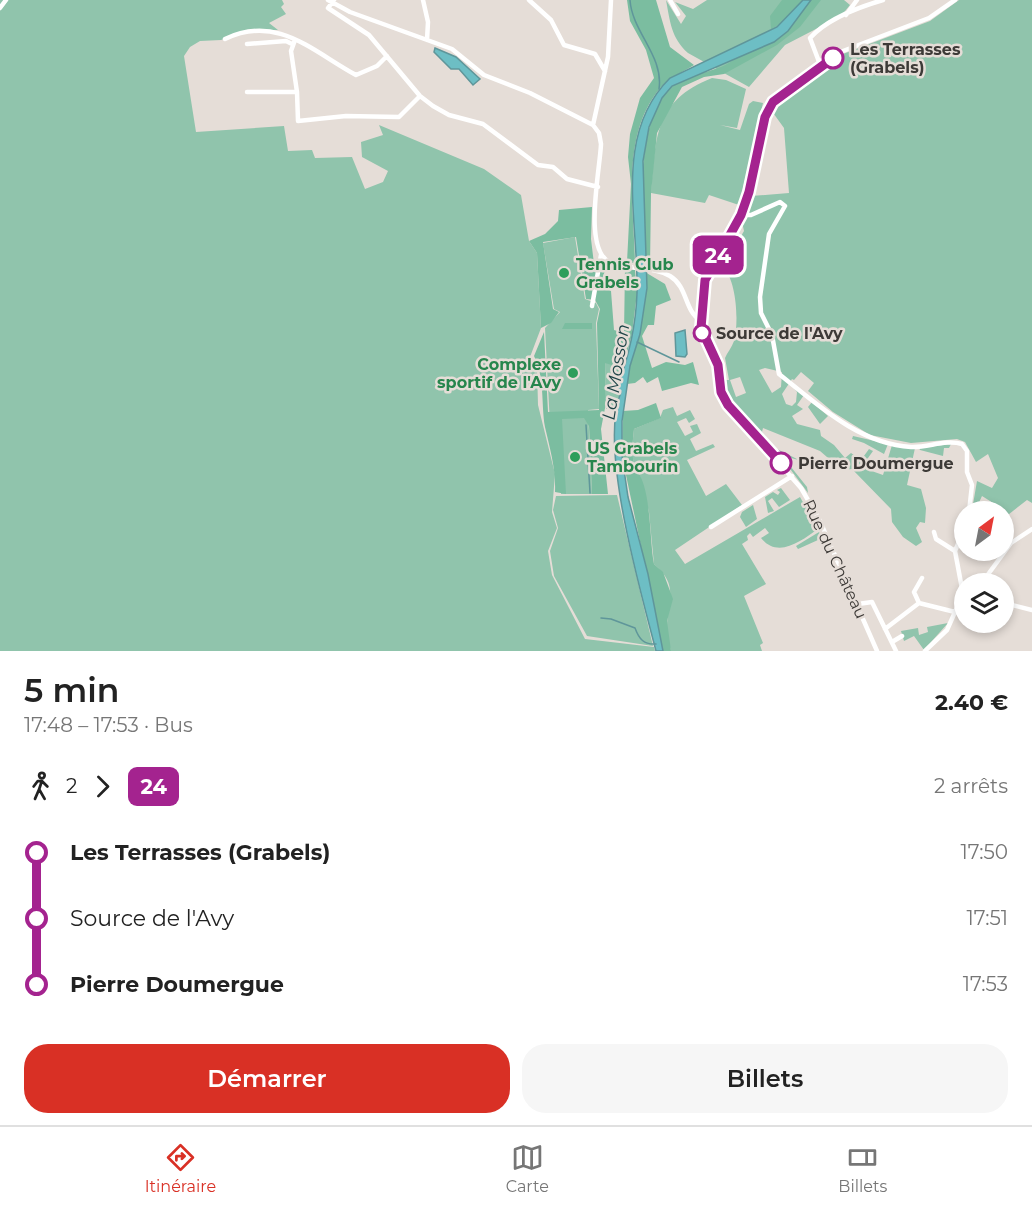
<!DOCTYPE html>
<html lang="fr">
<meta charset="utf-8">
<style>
body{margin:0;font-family:Montserrat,sans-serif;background:#f6f6f6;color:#222;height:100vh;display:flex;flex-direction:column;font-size:22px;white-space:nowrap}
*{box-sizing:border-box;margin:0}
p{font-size:20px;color:#767676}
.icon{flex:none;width:33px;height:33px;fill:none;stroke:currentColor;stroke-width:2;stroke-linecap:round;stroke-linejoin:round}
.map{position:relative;height:651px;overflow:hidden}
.sheet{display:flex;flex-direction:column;background:#fff;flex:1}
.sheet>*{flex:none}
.badge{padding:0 12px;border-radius:9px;font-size:21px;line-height:39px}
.needle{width:39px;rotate:32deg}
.controls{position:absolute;left:954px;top:501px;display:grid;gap:12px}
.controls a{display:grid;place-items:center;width:60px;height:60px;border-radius:50%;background:#fff;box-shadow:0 3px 9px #0003;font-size:30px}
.map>.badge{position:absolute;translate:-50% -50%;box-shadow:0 0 0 3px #fff}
.legs{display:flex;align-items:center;gap:9px;height:66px;padding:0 24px;font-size:20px}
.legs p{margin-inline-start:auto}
.head{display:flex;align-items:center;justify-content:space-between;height:102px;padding:0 24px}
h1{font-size:33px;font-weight:600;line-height:45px}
.primary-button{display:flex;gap:12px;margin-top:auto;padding:12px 24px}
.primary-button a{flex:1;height:69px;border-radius:24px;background:#d93025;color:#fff;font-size:24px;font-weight:600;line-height:69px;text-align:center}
.primary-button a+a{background:#f6f6f6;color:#222}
ul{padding:0 24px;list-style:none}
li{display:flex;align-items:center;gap:21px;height:66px;font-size:22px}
li i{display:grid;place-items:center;width:9px;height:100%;margin:0 8px;background:currentColor}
li i::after{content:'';width:15px;height:15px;margin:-8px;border:4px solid;border-radius:50%;background:#fff}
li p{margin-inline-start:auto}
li:first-child i{background:linear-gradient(#0000 50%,currentColor 0)}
li:last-child i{background:linear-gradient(currentColor 50%,#0000 0)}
.menu{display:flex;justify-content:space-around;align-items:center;height:84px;border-top:2px solid #e0e0e0;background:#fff;font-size:16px;color:#767676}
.menu a{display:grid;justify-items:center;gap:3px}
.menu .current{color:#d93025}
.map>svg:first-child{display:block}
.green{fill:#90c4ac;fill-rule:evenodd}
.forest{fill:#7bbda0}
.water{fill:#6dbec4;stroke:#5f969a;stroke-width:1.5}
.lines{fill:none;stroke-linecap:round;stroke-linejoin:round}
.stream{stroke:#5f969a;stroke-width:1.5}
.minor{stroke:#fff;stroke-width:4.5}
.line-1-casing{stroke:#fff;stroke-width:14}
.line-1{stroke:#a4238f;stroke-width:9}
.stop-1-dot{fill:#fff;stroke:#a4238f;stroke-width:3}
.leisure-dot{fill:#2e9e5b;stroke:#e5ddd7;stroke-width:2}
.labels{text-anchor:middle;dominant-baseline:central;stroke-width:5;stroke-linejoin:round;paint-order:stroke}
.stop-label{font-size:16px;font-weight:bold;fill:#3d3a37;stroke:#e5ddd7;text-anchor:start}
.leisure-label{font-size:16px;font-weight:bold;fill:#27864d;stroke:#e5ddd7;text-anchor:start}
.street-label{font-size:16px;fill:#3d3a37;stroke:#e5ddd7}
.water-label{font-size:18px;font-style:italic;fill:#1d4447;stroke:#e5ddd7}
</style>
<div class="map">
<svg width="1032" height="651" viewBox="0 0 1032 651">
<rect width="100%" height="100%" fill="#e5ddd7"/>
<!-- green -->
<path class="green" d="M0,0H282L284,4L281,7L286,14L269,23L278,30H249L221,40L200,41L190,47L184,56L196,132L284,126L288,151L312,150L315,158L352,157L365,189L383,182L388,171L362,157L361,142L383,135L379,125L484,169L521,195L529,241L537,253L541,328L530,357L537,368L538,405L555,474L552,512L557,528L548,551L552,575L585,639L654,647L655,651H0Z
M666,0L681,24L686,16L675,2L693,9L707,0H844L850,5L841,16L785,45L749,87L688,53C671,38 670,21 666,0Z
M959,0H1032V503L1027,500L1004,518V512L994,511L998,506L982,496L975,511L972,510L977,481L992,488L998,478L988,454L976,462L965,442L957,439L911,443L870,435L833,412L808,391L814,383L801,372L794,380L792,379L782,394L786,404L792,406L796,402L797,392L793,387L804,395L797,405L803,409L792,416L797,424L820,430L821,436L834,445L845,458L851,453L861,460L869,449L873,451L863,465L866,469L883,475L892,445L915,448L907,485L921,489L926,508L925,523L920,522L916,528L922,542L916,546L903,537L892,522L891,509L852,469L842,470L820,451L763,428L762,432L775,448L799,460L787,457V462L807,487L808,493L782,458L727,397L719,359L724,380H729L725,358C727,353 732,347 734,341C739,323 737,281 723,267L744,231L742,222L751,196L789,193L784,128L771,110L778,99L843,54L930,21ZM765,368L782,372L781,387L772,393L759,370ZM740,377L746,393L736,397L730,380Z
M712,78L726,80L746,89L737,128L720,125L740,130L749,104L753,101L763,103L739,205L709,195L705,203L651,193C656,137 654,101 712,78Z
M575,237L585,299L596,303L599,309L596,323L599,409L588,410L592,494H561L560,474L550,425L545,328L560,312L554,309L543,243Z
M605,362L616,365L614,378L620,381L617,388L621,392L614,409H606Z
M812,402L828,416L820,424L808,407Z
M673,407L677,416L690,410L695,419L689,423L686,418L677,422L685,436L693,432L690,426L697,424L701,433L690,439L696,451L713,444L715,447L687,460L706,496L726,484L742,505L675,550L685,564L800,497L818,529C801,541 778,559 761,538L769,533L765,528L753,537L750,533L747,536L748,540L742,544L766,584L744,596L763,643L760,645L762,651H671C669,643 666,635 667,627C667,601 680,586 654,564L649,512L639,472L634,468L632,449L634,429L660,418L663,410Z
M853,436L888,444L884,454L864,443L852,439Z
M951,444L949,448H944L943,456L920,450L919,448Z
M781,488L790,500L779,507L772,498L768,501L774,511L768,513L765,497L773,492L778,495L780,492L777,490Z
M617,495L653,646L587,636L554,576L550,551L558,528L553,510L556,496Z
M753,505L757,519L746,527L740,517L742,512Z
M819,532L826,544L823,546L818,540L798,549L796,546Z
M948,623L924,650L914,636L904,641L901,631L918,628L919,635L928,632L927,627Z"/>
<!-- forest -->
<path class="forest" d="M627,0H656L670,47L694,65C681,73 666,79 657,92C621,140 634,208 635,263L627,262L631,184L628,157L630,134L640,98L654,78L646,50L630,21Z
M782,0H803L784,22L771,29L770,16Z
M811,0H821L800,27L777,45L724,74L704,77L682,87L657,133L651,193L650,268L645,267C640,223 635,117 671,87C684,76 702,74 718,68C728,65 736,57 746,53C755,48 766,46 775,41C791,31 800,14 811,0Z
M592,207L591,239L594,264H599L605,271L602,279L604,287L611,291L614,330L624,333L625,268L635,270L637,293L632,334L620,381L614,378L615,366L605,363L606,403L601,429L608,494H592L589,426L584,418L562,419L566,494L555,492C556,469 550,449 545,427C541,403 545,378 534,356L544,332L548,412L599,410L597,323L600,309L595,300L586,299L576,237L543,242L553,309L559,312L551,323L541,328L537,253L529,241L545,234L558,221L559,210Z
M645,272L665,284L671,300L656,306L654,325H648L642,336L652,368L666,362L685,365L693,362L699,385L691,383L662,391L658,377L647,383L643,377L635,383L627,384C632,346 649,311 645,272Z
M565,323H592V329H562Z
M656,403L661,418L634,429L632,449L634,467C652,484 649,539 654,564L663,572L673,599L667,621L671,651H663L622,456L623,411L638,410Z"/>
<!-- water -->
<path class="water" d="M803,0H811L788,31L774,42L672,86L662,98L649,127L643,161L647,288L640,334L630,366L622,421V456L628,497L648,574L663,651H656C641,592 598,446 621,392L617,388C628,359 636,324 637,293C639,221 612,135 670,78L777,27Z
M435,48L456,57L480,79L473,85L459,69H451L434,52Z
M685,330L687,354L685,357L676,356L675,333Z"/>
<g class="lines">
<!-- stream -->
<path class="stream" d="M630,0C632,32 664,56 659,89
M637,342L679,362
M586,425L590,493
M601,618L611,619L635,628C639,639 644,645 656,644"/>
<!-- minor -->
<path class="minor" d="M328,0L350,12L452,49L484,75L530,93L593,125L599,133L601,144C600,171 582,251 611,263C630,270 652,266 670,276C688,287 684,310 700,320
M334,0L328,8L369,35L420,96L433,106L449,115L483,124L538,165L553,167L567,179L598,187
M423,0L428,22L427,40
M529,0L551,20L564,45L595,54L605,71
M670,0L678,14
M0,8L6,0
M846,15L857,0
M225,39C277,14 312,51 356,75L377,66L387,56
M295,40L291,51L297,92L298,121L346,116L399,117L420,96
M247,44L286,41L292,44
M821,67L810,38C827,19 859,7 883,0
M247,92H297
M593,125L608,57L611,0
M741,215H751L780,202L785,206L769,234L760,297L761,313L772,335L779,374C818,405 859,444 911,447C928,448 945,439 962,444L967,451V472L972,485L969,512
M592,306L601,255
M711,527L792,476
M934,532L936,539L955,551
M922,578L914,592L919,603L955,612
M981,584L1011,543L1032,529
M1004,603L1032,610
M858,604L872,602L896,651
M885,629L919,603
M892,642L902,636
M877,651L819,519L801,488L728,405L721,392L718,365L701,329L705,280L745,204L769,109L782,93L843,51L929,18L955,0
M925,651L947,630L963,594L955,551L964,530"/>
</g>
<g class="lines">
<!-- line-1 casing -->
<g class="line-1-casing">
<path id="line-1" d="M781,463L728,405L721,392L718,365L701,328L705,280L741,215L749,192L765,117L773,102L833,58"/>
</g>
<!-- line-1 -->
<use href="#line-1" class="line-1"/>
</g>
<!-- markers -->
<g class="stop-1-dot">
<circle cx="833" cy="58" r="10"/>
<circle cx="702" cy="333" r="8"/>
<circle cx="781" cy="463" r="10"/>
</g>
<g class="leisure-dot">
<circle cx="564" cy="273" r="6"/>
<circle cx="573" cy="373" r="6"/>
<circle cx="575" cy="457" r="6"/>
</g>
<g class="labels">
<!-- stop labels -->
<g class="stop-label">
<text x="850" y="49">Les Terrasses<tspan x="850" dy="18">(Grabels)</tspan></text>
<text x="716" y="333">Source de l'Avy</text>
<text x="798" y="463">Pierre Doumergue</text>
</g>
<!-- leisure labels -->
<g class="leisure-label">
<text x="576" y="264">Tennis Club<tspan x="576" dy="18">Grabels</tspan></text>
<text x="561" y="364" text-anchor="end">Complexe<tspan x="561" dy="18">sportif de l'Avy</tspan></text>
<text x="587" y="448">US Grabels<tspan x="587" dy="18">Tambourin</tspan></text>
</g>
<!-- street labels -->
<g class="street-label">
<text transform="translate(835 559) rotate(65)">Rue du Château</text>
</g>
<!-- water labels -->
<g class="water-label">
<text transform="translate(616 372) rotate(-81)">La Mosson</text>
</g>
</g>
</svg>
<div class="controls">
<a><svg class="needle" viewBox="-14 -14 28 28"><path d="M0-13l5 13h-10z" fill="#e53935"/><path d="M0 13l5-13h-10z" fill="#767676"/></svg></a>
<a><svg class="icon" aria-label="layers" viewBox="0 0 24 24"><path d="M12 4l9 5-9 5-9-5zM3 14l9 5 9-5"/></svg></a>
</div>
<b class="badge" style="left:718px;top:255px;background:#a4238f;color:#fff">24</b>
</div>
<section class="sheet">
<div class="head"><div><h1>5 min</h1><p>17:48 – 17:53 · Bus</p></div><b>2.40 €</b></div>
<div class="legs"><svg class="icon" aria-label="walk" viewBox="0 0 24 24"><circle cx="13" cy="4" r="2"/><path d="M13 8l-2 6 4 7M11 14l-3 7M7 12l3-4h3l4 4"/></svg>2<svg class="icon" aria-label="forward" viewBox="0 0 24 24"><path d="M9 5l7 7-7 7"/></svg><b class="badge" style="background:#a4238f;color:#fff">24</b><p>2 arrêts</p></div>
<ul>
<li><i style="color:#a4238f"></i><b>Les Terrasses (Grabels)</b><p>17:50</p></li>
<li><i style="color:#a4238f"></i><span>Source de l'Avy</span><p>17:51</p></li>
<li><i style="color:#a4238f"></i><b>Pierre Doumergue</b><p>17:53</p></li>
</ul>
<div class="primary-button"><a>Démarrer</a><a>Billets</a></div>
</section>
<nav class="menu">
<a class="current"><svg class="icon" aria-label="directions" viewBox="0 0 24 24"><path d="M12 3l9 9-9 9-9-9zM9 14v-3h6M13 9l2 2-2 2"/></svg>Itinéraire</a>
<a><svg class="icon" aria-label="map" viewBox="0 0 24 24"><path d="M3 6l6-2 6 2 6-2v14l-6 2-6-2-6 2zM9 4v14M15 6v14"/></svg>Carte</a>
<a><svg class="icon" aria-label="tickets" viewBox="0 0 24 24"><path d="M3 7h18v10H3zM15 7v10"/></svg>Billets</a>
</nav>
